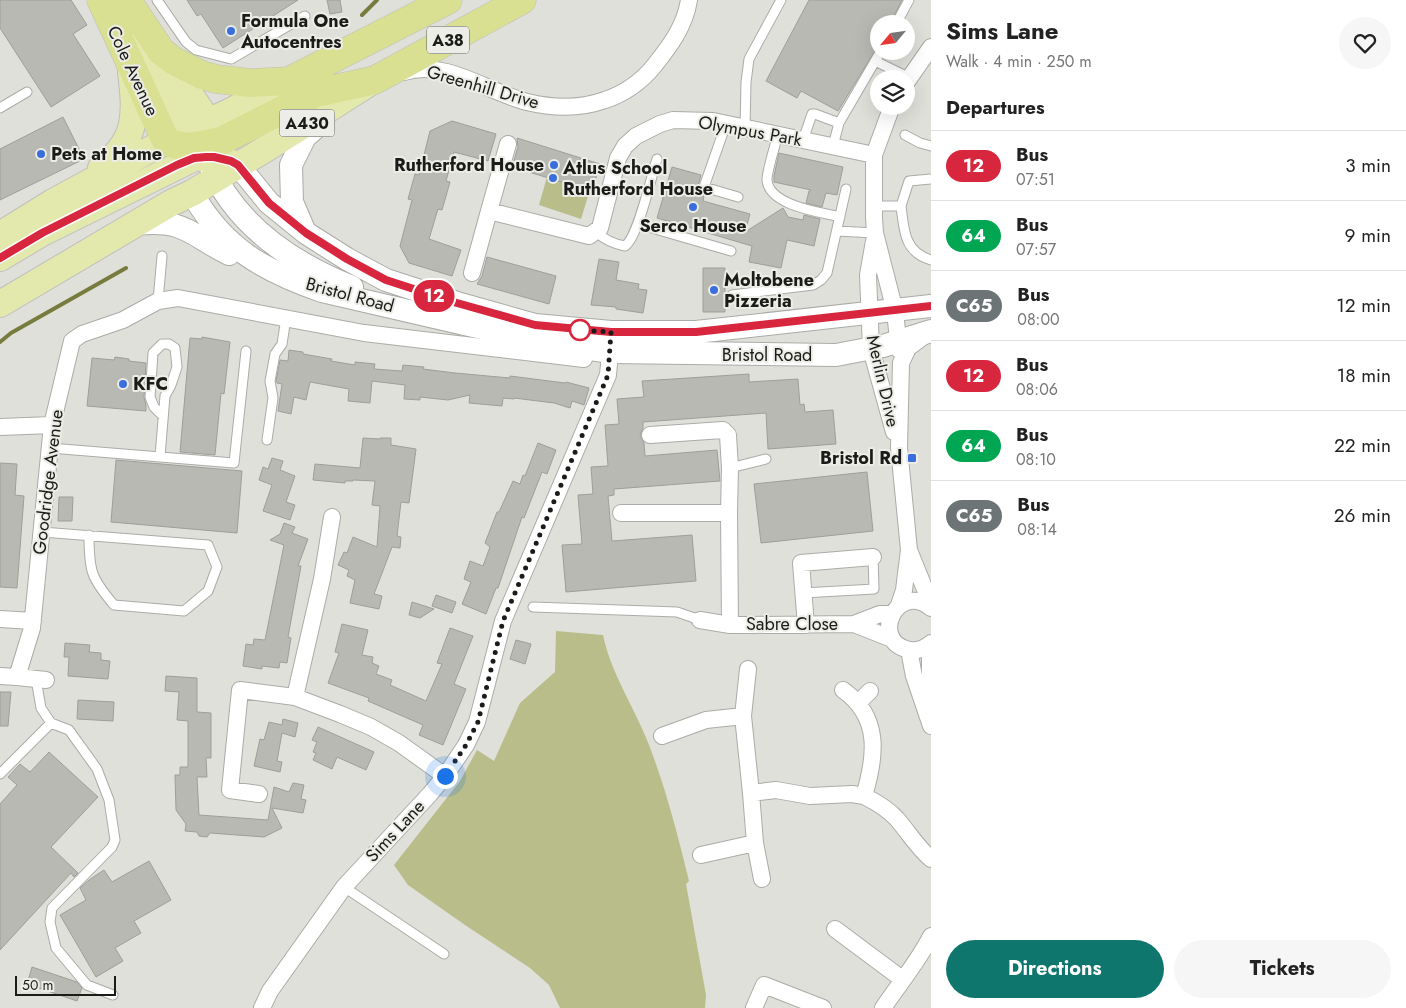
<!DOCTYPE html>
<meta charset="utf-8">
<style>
body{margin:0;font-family:Jost,sans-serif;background:#f6f6f6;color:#222;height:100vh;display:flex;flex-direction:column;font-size:19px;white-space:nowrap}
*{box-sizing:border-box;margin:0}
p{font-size:16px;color:#767676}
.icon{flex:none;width:28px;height:28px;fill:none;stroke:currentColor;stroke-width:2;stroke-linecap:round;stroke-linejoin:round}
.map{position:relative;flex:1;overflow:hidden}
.panel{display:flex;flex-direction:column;background:#fff;width:475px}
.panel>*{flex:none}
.badge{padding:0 10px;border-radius:16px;font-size:18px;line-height:32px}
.needle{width:32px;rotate:241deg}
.fabs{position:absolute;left:870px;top:15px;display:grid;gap:10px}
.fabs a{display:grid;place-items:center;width:45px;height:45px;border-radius:50%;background:#fff;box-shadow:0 5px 20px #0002;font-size:25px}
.scale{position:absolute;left:15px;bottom:12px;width:101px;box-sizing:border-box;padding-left:5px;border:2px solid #1b1c19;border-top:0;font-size:14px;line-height:18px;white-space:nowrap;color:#1b1c19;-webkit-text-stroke:4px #ecede7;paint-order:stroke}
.you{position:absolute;width:25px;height:25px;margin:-12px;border:4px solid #fff;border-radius:50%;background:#1a73e8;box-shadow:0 0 0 8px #1a73e833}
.map>.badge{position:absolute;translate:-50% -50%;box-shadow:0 0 0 2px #fff}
h2{padding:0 15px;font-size:19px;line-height:45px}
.round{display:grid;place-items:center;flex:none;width:52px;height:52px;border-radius:26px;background:#f6f6f6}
.summary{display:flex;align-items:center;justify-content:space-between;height:85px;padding:0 15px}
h1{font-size:24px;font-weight:700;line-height:38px}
.cta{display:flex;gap:10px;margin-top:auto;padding:10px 15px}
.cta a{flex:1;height:58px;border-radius:30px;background:#0f766e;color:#fff;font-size:20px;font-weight:700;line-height:58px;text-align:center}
.cta a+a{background:#f6f6f6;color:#222}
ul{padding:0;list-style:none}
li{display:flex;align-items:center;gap:15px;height:70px;padding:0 15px;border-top:1px solid #e0e0e0}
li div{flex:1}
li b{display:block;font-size:19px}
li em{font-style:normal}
li .badge{min-width:55px;font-weight:700;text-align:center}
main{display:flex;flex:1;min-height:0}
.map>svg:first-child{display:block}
.green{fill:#b8bd89}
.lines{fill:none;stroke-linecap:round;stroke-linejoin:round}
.stream{stroke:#777c3e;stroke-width:4}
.building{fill:#b8b9b3;stroke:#9e9f9a}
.service-casing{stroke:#abaca7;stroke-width:11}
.minor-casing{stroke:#abaca7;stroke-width:18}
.secondary-casing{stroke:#abaca7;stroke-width:24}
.primary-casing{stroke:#bfbfbf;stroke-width:28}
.trunk-casing{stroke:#bfbfbf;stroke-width:29}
.service{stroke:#fff;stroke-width:9}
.minor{stroke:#fff;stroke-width:16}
.secondary{stroke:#fff;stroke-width:22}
.primary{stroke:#e3e8ad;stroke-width:26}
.trunk{stroke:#dae092;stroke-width:28}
.line-casing{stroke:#fff;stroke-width:11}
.line{stroke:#d7263d;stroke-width:8}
.walk{stroke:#1b1c19;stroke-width:5;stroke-dasharray:0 9}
.poi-dot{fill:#3a6edd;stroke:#ecede7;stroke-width:2}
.stop-dot{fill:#fff;stroke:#d7263d;stroke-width:2.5}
.labels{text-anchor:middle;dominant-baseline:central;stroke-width:4;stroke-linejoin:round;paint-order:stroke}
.shield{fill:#ecede7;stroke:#5a5b57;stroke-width:1}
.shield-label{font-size:16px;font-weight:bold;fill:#1b1c19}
.poi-label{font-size:18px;font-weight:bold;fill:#1b1c19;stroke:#ecede7;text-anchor:start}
.street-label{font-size:18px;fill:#1b1c19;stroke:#ecede7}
</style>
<main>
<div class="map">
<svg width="931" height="1008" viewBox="0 0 931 1008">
<rect width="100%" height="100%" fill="#dfe0da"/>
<!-- green -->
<path class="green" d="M547,177L590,190L581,219L539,205Z
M556,631L603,635C611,674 635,708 649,745C666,789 678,836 689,881L686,884L706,995L705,1008H560L549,985L530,968L465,925L408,885L394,865L460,781L477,750L494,761L520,703L555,672Z"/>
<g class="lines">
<!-- stream -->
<path class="stream" d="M362,15L377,0
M0,342L11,333L126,268"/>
</g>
<!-- building -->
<path class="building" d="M0,0H71L87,25L73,34L100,76L51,107L0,28Z
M187,0H298L223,48L201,14L197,16Z
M327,0H340L342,12L330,14Z
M809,0H902L890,24H879V44L838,111L801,91L797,98L766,81Z
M63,117L84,159L0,200V149Z
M452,121L496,134L488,161L454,152L446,181L450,182L442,210L438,209L429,239L461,250L452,276L409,263L400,246L412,200L408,199L415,174L419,175L430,131Z
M517,138L600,164L592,191L512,167L518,147Z
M779,153L843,167L837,195L826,193L822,207L806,203L809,191L811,190L774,182V176Z
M672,167L701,175L696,193L704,196L703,201L750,214L745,232L783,208L788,217L803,220L804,215L820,219L814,246L787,240L781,268L749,262L752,246L657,218Z
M487,257L556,276L549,304L477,284L482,276Z
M599,259L619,262L616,280L639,284L638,289L647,290L643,313L616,309V307L591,305Z
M703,268H725V312H703Z
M202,337L230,342L224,394L221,393L215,455L180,452L190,338L202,339Z
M289,350L303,352V354L332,359L331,361L355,365V362L375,364L374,369L402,371L403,365L424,367L423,369L455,373L510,378V376L565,383L566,382L589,388L584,405L572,401L570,408L554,403L514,398V399L503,398L502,406L469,403L470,395L448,400L420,397V400L404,399L405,385L372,381L370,403L348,401L349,389L310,382L306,400L294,397L291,414L278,411L282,384L277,383L276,381L280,360L288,361Z
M115,357L129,359V361L146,363L144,397L146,405V411L87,406L92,358L114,360Z
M749,374V382L798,379L800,405L804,404L805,412L833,410L836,444L768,449L766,413L643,422V428L640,435L644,443L645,456L717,450L720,481L614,489V495L608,496L612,541L692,535L696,581L566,592L562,545L582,544L578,495L593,494L591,467L608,466L605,425L619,424L617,399L644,397L642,381Z
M363,438L380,439V438H391V445L416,449L409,503L401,502L397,536L401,537L400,548L392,547L374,594L382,596L379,609L350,603L355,580L347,576L349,570L338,565L344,552L347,553L353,537L377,547L380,506L372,505L375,481L353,480V481H345V483L313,480L315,464L360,468Z
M538,443L556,450L547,474L542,472L524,518L522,517L498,588H496L486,614L462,604L471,582L464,579L470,561L483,566L490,547L485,543L497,512H499L513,481L520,484L523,475L525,476Z
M272,458L283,461L280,470L295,476L286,502L295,505L290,520L263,511L272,485L259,480L263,467L268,469Z
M116,460L242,471L237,533L111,522Z
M0,463L17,464L15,495L24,496L17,588L0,587Z
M867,472L873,531L761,543L754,484Z
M59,497H73L72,521H58Z
M284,523L295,527L292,533L308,539L298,566H301L288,637L291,638L287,663L280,662L279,668L262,666V669L243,666L246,644L253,645L254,639L265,640L284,545L270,540L280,534Z
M436,595L456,602L452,613L432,606Z
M412,602L434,609L420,618L409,615Z
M342,624L368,630L362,655L373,657L372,663L379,666L376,674L392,680L390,685L426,701L442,664L437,663L450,628L473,636L454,684L466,689L443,745L419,735L423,725L368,701L369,698L328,683L339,653L335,652Z
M516,640L531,644L525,664L510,659Z
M65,643L90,645L89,652L101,653V660L110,661L108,679L68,676L69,657H64Z
M166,676L197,678V712L211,713V758H206L207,777H197L199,815L268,820L274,787L289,792L293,783L304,785L301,799L306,800L303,813L272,808L282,828L264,837L210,833L207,837L199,836L197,832L185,831L186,824L176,810L175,775H180V767H188V721L177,720L179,692L165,691Z
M0,692H11L8,726H0Z
M78,700L114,702L113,721L77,719Z
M283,719L298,723L295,737L282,733L277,761L282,762L280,772L254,766L260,739L264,740L269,722L282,725Z
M318,727L374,752L366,770L337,757L332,769L313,760L316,753L313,752L317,742L312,740Z
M49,752L98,797L51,847L78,873L74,877L71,873L0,950V804L17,785L8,777L20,764L30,772Z
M149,861L171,900L134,921L141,933L115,948L123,961L96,977L60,915L86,900L80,888L89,880L104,870L112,882Z
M32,967L77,982L82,988L77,1001L27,984Z"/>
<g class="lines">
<!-- service casing -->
<g class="service-casing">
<path id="service" d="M157,0L186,42L196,50L231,59L305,16
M896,24L909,0
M875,61L910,78
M0,108L27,92
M726,124L704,187L738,197
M745,128L746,82L749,59L781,0
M778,134C775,146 767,170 767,180C769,206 821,212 840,217
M905,135L920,143L931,146
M803,140L812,114H815L839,123L881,51
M833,146L839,123
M874,206H901L909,181L931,179
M901,206C904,230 904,252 931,260
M638,224L731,251
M837,231L875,233
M596,232C605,240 613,244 625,246C638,237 651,177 657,159
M732,295L813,285L821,280L827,273L846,189
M158,301L162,256
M267,440L273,398L270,381L275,354L282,344L286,318
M50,448L234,463L246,351
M160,456L165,396L171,385L177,367L175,348L169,344H162L153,353L150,397L154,407L163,416
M730,468L766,459
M42,532L208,545L217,567L208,591L184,611L114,605C91,578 89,571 89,535
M803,593L874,589L873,557
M533,607L677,612L700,620
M36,679L41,708L51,723L69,730L97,769L109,800L115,840L112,847L52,908L50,922L56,948L87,985L113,995
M0,774L51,723
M344,887L444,954"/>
</g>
<!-- minor casing -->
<g class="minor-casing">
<path id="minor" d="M404,72C446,59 487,92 527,102C552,108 580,109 605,100C624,94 642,81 654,66C670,46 685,26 689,0
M906,83L931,47
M892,106L874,155V218L875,233L895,311L899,350
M489,211L508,144
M874,241L868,275L871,349L894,432
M472,273L489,211L589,236L600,228L618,158L625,146L636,136L660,124L673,120L713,121L874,155
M0,427L52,425
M650,435L723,430L728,435L730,468L729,513
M621,513H729L730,625
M909,550L928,597L930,607
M899,605L904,590L909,550L899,448L901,363L908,348L924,336
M931,608C898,581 870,638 906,649C915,652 924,649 931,643
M0,619L33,621
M700,620L730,625H749L854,624L880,614H891
M854,624L892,639
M806,625L801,563L873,557
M930,645V710
M909,650L914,676L931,726
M0,676L17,677
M46,680L17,677L32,628L52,425L72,341L82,334L123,320L158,301L178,298L364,333L584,359
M843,690C881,717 876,756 864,796C876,802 888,809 897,819C909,833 917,847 931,859
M295,697L322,579L332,517
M858,703L870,691
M743,716L748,669
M662,736L706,720L743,716L751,793
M259,794L230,790L240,690L295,697L340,714L371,727L399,743L445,776
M701,855L755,843
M762,879L755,843L751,793L776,790L810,796L852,794L864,796
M835,929L902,979
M262,1008L270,991L344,887L430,794L445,776L466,745L477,722L503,621L608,375L611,342
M754,1008L764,985L823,1008
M883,1008C899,984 918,962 931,936"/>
</g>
<!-- secondary casing -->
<g class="secondary-casing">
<path id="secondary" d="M209,163C235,225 292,263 352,287
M238,165L269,203L306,233L347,259L386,280L457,303L535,325L611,332H696L931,306
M192,193C223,248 264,271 322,291L542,342L611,352L836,355L883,346L931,331
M136,224C186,219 189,234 229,254
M304,230L292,202L291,165L305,137L323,121"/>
</g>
<!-- primary casing -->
<g class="primary-casing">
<path id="primary" d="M145,34L188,131L193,147
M173,69L218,136
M101,168C138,140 136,114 131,72
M0,235L53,202L166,141L229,112L289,81
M0,258L42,233L194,158L214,157L238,165
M0,304L171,203L192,193L267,148L371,82"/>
</g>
<!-- trunk casing -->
<g class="trunk-casing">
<path id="trunk" d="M101,0L166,141C184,151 202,145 221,141L316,93L375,80L522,0
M127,0L161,51L174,61L202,75L216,79L251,83L289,81L448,0"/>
</g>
<!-- service -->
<use href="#service" class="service"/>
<!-- minor -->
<use href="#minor" class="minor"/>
<!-- secondary -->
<use href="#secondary" class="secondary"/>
<!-- primary -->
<use href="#primary" class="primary"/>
<!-- trunk -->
<use href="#trunk" class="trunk"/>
</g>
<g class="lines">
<!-- line casing -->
<g class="line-casing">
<path id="line" d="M0,258L42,233L177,165L194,158L206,157H214L231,161L238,165L269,203L306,233L347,259L386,280L457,303L535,325L611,332H696L931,306"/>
</g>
<!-- line -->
<use href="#line" class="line"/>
<!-- walk -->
<path class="walk" d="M445,776L466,745L478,722L503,621L608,375L611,332L580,330"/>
</g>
<!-- markers -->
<g class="poi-dot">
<circle cx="231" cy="31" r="5"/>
<circle cx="41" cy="154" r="5"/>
<circle cx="554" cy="165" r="5"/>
<circle cx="553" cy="178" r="5"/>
<circle cx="693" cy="207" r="5"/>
<circle cx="714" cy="290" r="5"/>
<circle cx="123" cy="384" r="5"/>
<rect x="907" y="453" width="10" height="10" rx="2.5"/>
</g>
<circle class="stop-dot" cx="580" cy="330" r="10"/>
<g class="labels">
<!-- shield labels -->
<g class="shield">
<rect x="427" y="26.5" width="42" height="27" rx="4"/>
<rect x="279.5" y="109.5" width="55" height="27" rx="4"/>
</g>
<g class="shield-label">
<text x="448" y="40">A38</text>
<text x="307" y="123">A430</text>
</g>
<!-- poi labels -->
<g class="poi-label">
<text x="241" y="21">Formula One<tspan x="241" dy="21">Autocentres</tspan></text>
<text x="51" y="154">Pets at Home</text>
<text x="544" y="165" text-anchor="end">Rutherford House</text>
<text x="563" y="168">Atlus School<tspan x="563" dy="21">Rutherford House</tspan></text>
<text x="693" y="226" text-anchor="middle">Serco House</text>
<text x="724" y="280">Moltobene<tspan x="724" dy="21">Pizzeria</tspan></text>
<text x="133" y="384">KFC</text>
<text x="902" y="458" text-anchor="end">Bristol Rd</text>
</g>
<!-- street labels -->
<g class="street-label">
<text transform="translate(133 71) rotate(65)">Cole Avenue</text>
<text transform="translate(483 87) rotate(16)">Greenhill Drive</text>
<text transform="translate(750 131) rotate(10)">Olympus Park</text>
<text transform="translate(350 295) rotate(15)">Bristol Road</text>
<text x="767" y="355">Bristol Road</text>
<text transform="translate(883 381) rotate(77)">Merlin Drive</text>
<text transform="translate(48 482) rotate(-83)">Goodridge Avenue</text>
<text x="792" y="624">Sabre Close</text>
<text transform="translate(395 831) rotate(-47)">Sims Lane</text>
</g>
</g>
</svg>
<div class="fabs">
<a><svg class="needle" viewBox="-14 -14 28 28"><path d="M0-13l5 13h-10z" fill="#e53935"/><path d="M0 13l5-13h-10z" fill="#767676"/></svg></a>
<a><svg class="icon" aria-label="layers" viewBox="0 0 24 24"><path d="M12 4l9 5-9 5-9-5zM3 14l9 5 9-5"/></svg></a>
</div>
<div class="scale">50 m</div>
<div class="you" style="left:445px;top:776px"></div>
<b class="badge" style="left:434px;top:296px;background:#d7263d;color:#fff">12</b>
</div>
<section class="panel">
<div class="summary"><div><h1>Sims Lane</h1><p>Walk · 4 min · 250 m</p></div><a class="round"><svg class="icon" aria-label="heart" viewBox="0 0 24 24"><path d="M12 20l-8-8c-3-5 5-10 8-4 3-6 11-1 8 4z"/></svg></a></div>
<h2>Departures</h2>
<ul>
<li><span class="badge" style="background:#d7263d;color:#fff">12</span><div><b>Bus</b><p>07:51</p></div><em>3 min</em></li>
<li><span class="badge" style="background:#00a651;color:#fff">64</span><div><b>Bus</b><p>07:57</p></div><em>9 min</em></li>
<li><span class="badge" style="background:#6c7476;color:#fff">C65</span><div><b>Bus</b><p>08:00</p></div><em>12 min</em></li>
<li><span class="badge" style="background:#d7263d;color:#fff">12</span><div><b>Bus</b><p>08:06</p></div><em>18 min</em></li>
<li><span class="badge" style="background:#00a651;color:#fff">64</span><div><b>Bus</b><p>08:10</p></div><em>22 min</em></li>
<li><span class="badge" style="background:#6c7476;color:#fff">C65</span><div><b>Bus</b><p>08:14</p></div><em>26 min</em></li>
</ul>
<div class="cta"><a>Directions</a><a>Tickets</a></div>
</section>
</main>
